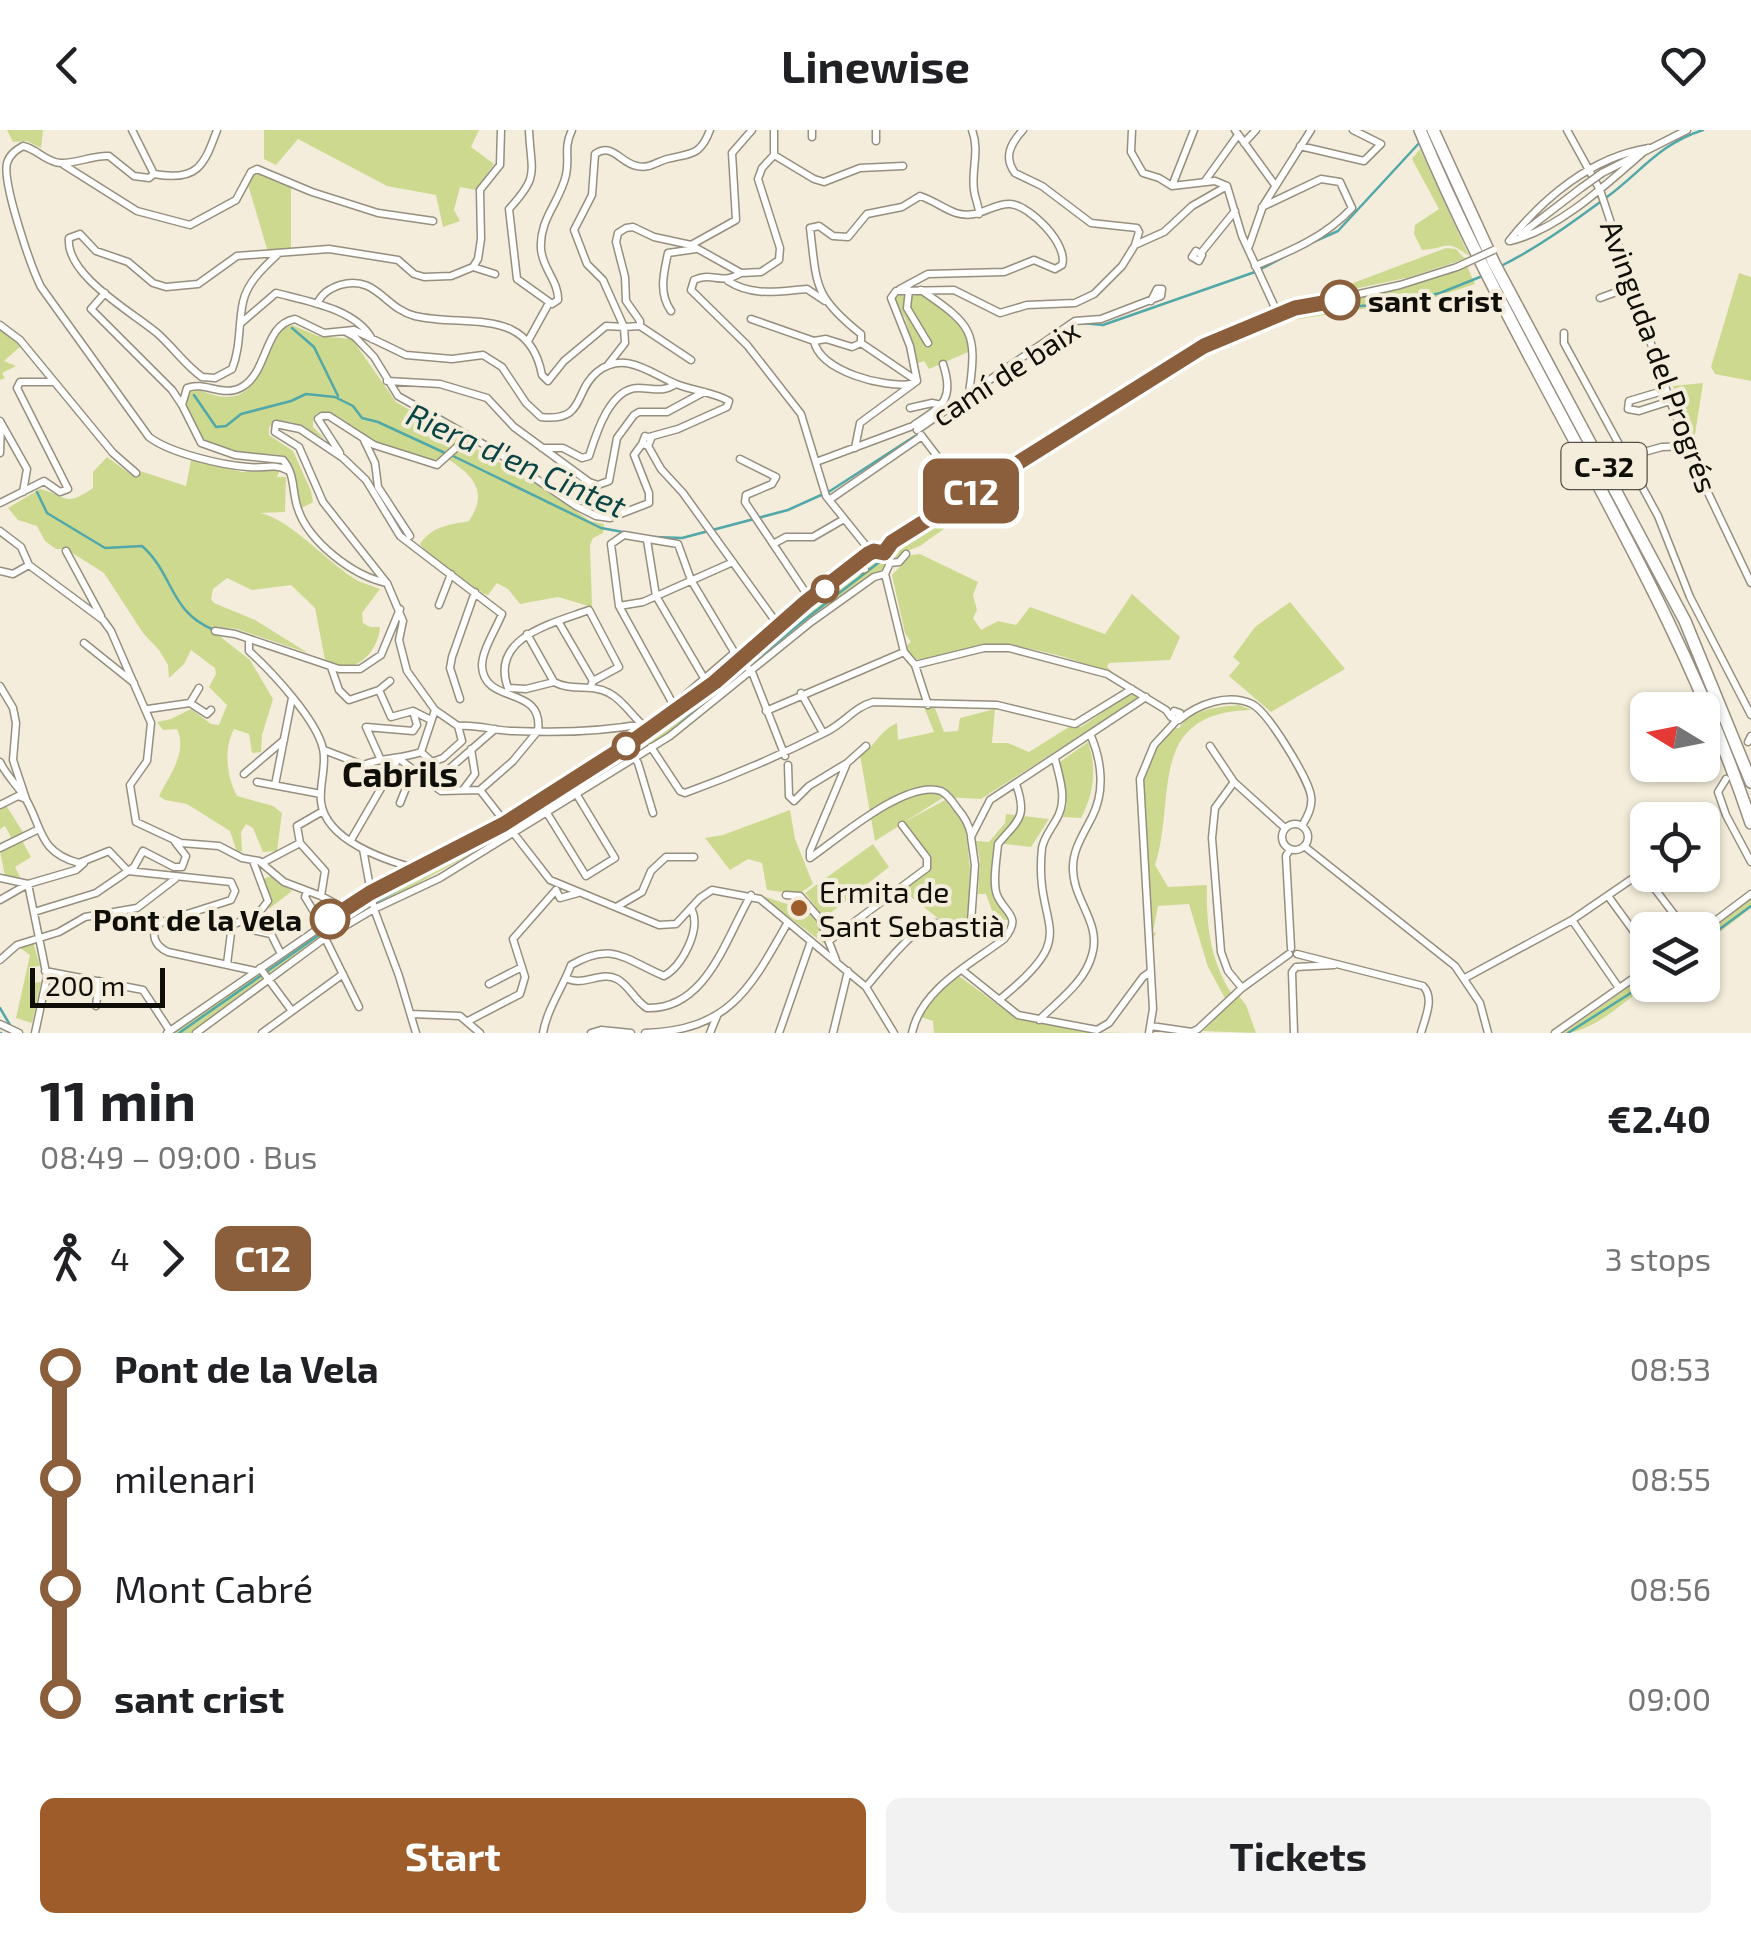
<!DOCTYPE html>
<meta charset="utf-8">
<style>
body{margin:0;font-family:"Exo 2",sans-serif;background:#f2f2f2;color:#202124;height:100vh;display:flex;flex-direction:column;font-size:38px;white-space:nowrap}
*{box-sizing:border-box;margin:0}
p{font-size:32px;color:#757577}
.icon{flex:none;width:55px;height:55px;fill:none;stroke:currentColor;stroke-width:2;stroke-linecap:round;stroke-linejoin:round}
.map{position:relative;height:903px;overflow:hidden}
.drawer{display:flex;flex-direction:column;background:#fff;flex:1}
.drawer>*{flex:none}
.badge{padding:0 20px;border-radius:15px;font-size:35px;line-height:65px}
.needle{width:65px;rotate:280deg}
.controls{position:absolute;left:1630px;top:562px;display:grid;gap:20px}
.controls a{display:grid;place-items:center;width:90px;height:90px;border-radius:15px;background:#fff;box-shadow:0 2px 8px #0004;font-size:50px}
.scale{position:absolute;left:30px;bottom:25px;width:135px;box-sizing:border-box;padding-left:10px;border:5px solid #100e08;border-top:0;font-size:28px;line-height:35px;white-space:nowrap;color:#100e08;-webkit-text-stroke:8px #f4eddb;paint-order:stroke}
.map>.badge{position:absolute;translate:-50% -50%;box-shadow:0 0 0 5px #fff}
.legs{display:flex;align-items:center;gap:15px;height:110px;padding:0 40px;font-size:32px}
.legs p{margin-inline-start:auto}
.overview{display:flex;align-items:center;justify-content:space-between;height:170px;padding:0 40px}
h1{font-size:55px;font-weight:700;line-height:75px}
.button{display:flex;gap:20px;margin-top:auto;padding:20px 40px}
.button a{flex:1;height:115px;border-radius:15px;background:#9f5c2b;color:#fff;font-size:40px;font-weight:700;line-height:115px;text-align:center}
.button a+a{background:#f2f2f2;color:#202124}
ul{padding:0 40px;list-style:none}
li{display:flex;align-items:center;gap:35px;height:110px;font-size:38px}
li i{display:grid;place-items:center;width:15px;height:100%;margin:0 12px;background:currentColor}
li i::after{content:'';width:25px;height:25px;margin:-12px;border:8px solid;border-radius:50%;background:#fff}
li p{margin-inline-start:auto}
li:first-child i{background:linear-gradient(#0000 50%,currentColor 0)}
li:last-child i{background:linear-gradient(currentColor 50%,#0000 0)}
header{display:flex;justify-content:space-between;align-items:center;height:130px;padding:0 40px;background:#fff;font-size:45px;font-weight:700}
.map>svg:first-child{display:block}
.green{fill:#cdd98f}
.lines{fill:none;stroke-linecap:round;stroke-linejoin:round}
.stream{stroke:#52a8a8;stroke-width:2.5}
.minor-casing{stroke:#968f7f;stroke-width:9}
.highway-casing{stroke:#968f7f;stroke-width:14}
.minor{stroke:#fff;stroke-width:6}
.highway{stroke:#fff;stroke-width:11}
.minor-bridge-casing{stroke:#968f7f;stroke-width:9;stroke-linecap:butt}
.minor-bridge{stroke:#fff;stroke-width:6}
.line-1-casing{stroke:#fff;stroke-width:22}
.line-1{stroke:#8b5e3c;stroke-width:15}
.stop-1-dot{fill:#fff;stroke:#8b5e3c;stroke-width:5}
.poi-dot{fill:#9f5c2b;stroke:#f4eddb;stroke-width:4}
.labels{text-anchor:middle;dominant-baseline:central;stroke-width:8;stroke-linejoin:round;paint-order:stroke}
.shield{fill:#f4eddb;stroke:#545147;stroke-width:2.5}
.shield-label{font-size:28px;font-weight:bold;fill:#100e08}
.stop-label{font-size:30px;font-weight:bold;fill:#100e08;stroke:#f4eddb;text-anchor:start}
.street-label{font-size:30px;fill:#100e08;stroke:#f4eddb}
.poi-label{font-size:30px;fill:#100e08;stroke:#f4eddb;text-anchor:start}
.water-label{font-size:32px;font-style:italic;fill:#0a4546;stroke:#f4eddb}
.quarter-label{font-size:35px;font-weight:bold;fill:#100e08;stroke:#f4eddb}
</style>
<header><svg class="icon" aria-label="back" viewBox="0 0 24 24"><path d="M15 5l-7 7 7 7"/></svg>Linewise<svg class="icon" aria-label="heart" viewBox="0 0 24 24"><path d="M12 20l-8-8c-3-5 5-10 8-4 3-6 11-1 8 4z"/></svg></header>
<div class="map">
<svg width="1751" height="903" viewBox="0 0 1751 903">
<rect width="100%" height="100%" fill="#f4eddb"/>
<!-- green -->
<path class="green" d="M7,0H43L41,18L27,11L13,12Z
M264,0H479L471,17L494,34L476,60L460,57L454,80L460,91L443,97L436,65L387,56L298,9L276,35L264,29Z
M1420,19L1469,126C1445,108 1449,118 1422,120L1414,104L1415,95L1439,79L1412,29Z
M259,41L291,55V121L268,122L248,55L254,43Z
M1446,118L1456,119L1465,129L1410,147L1316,167Z
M1467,136L1475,154L1433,168L1286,191L1219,219L1047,325L920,416L905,422L668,606L505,705L323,806L191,903H172L327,795L497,702L672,589L854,444L969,365L1214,214L1297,182L1425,151Z
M1739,143L1751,147V251L1715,244L1711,237Z
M901,163L905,168L920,164L953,184L975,219L929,239L924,231L918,233L905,188L893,170L896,164Z
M292,195L318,206L352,209L396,272L547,360L590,391L604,394L603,403L593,408L590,415L592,477L558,467L520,474L508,459L497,453L488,465L484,464L427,423L420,414C432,396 449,395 469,391C488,362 475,347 448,329C425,332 391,321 369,309C356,302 343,285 328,283C319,281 319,283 313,288V297L325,309L292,292L277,291L269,297V305L293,321L311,361L313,372L302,378L291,336L282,325C255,323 226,325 202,309C194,292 177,274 193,257C274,297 251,204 292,195Z
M0,198L21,216L4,231L16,236L2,243L5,248L0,250Z
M1703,253L1694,311L1690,313L1673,256Z
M107,327L130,344L140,341L186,356L191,330L242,342L280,340L277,347H286L285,382L260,383C289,388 329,434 358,451C365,454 373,456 380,459L362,483L363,493L370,497H380C378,524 352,549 325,530L315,478L291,455L252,460L227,448L213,459L211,469L214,473L255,490L308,523L237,499L228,498L218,505L250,530L273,569L262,605L261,622L252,623L249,604L234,599C223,620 227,647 237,666L273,676L282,683L277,721L263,722L253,698L246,694L241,702L242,721L237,722L230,701L187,674L165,670L159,666C169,646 188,622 177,599L163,600L157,592L171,589L191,579L211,594L219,595L227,575L209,557L216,544L215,538L191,520L184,534L169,548L168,535L159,520L143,503L104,443L66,419H56L45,411L37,396L18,390L8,378L40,359C68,366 64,378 93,358V342Z
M920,424L978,452L973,465L977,480L973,488L981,500L998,491L1016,495L1030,477L1105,504L1132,464L1180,507L1170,530L1109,533L1107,537L1119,548C1087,532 1020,511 984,515C962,518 938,532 916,529L909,524L906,516L911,512L905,503L892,445L911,425Z
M1290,472L1345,539L1271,582L1229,546L1240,533L1233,527L1255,497Z
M1131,563L1139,568L981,669L944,667L903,693L945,670L965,695L970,738L968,791L960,797L944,793L901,759L929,739L930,729L902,694L875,711L860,625C876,616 878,602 897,593L898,610L934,602L924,577L935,578L944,602L958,601L960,588L995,579L992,613H1008L1029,622L1069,597H1081Z
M1239,575L1252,580C1145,582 1177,667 1155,735L1168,757L1207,755C1206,794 1210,831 1232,864L1226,870L1208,837L1189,774L1158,776L1153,802L1156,803L1151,812C1147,757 1128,665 1155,616C1159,610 1166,604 1171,598H1179C1192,579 1217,577 1239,575Z
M1088,612C1097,638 1094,664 1081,688L1063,687L1067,674L1060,632Z
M6,675L24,704L20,707L31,727L15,737L21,749L5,746L0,721L14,713L5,696L0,699V679Z
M790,680L795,709L813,754L799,764L767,760L762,733L748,729L730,740L705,708L723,705Z
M1006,684L1049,689L1031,717L996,713L994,764L1010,790L995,789L986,764H978L980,730L976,711L989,712L1005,693Z
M873,714L889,737L824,788L805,763Z
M271,746L292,761L269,779L267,776L270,766L263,749Z
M760,765L787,774L799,770L793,775L792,782L799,784L807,779L826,805L827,816Z
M1751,767V778L1703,815V804Z
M33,812L40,836L29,837L30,853L41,852L32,893L16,888L30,825L20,818Z
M1647,844V855C1624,872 1592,903 1563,903Z
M959,846L1017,889L1087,902L1128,903H934L933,891L921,887L939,861Z
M1239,866L1246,875L1256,903L1203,901Z"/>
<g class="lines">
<!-- stream -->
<path class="stream" d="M1311,113L1338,101L1421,11
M1501,136C1539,117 1573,92 1607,67C1641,42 1659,14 1703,0
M1261,139L1282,128
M1082,193L1103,195L1255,142
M292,198L314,217L338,266
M194,265L216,297L226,296L241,284L291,271L306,264L335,267L353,276L362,288L378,292L445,323
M924,299L1017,235
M453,326L601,398L623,402
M37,362L47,383L105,418L142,416C174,444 169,482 214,500
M655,407L682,408L788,380L830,361L915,306
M634,619L693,581L799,494L908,410L1198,226L1268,193L1321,180L1401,172L1440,163L1480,147
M376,772L505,701L627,623
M1702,812L1751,776
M0,878L10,895
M0,903H1
M179,903L329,798L369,776
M1568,903L1648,852"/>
<!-- minor casing -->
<g class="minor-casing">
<path id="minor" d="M132,0L154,44L149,48L134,46L109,26C92,25 77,34 60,33C46,32 37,19 23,16C16,20 10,24 7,33C2,53 31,137 41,157L149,307C170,323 221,335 248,337C263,339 274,333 287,340
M529,0C531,44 540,45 509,79L517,149L552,174L558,170C559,152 542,138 541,119C539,89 560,72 566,45C570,26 563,19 572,0
M710,0C700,27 690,23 667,29C656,32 649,39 637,36C620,33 613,12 595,24L592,65L574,100L587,134L603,150L624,197L640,196V191L626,171L625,147L616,112L618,103L626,98L633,97L654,107L691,115L741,143C719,156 714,141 694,150L691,160L747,215L801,284L826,366L871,422
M774,0V25
M876,0V11
M972,0C980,21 971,40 974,60C975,70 979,74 979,84
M1023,0C1011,13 1003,27 1015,43L1042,56L1091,93L1137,98L1139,102L1135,115
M1132,0L1131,22L1143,43L1159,48L1172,56L1215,51L1227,56L1242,106L1278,184
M1235,0L1275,55
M1567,0L1600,60L1670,271L1701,348L1751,453
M812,7V0
M1244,13L1256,0
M1300,16L1364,31L1381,14L1353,0
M64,35L137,81L190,95L236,70L251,42L257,39L312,62L378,83L433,91
M1602,43L1687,0
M154,44C197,52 204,36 217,0
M1205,51L1238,5
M1172,56L1194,0
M1521,104L1581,58
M1509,111C1544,67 1592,27 1649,18
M1510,111C1559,100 1610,51 1648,18
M691,115L736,90L732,23L752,0
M1249,116L1263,76L1311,0
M1196,121L1202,125L1199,131L1192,127Z
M1201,123L1235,81
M1255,136C1291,121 1325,107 1352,78L1340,52L1321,49L1262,77
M473,137L478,129L481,109L480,60L500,35L501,0
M741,143L761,142L779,130L780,118L758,49L762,38L774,25L814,49L824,52L860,38L903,36
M728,151C753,167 779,161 807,159L825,171
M909,160L907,178L928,213
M921,160C972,195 978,201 969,263
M105,163L91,179L172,260L182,275
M1600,168L1633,156
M317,174C322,163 329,159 340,155C376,144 385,179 415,186C466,198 529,175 542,245L548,251L564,231L606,196L624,197L625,213L607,236
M671,181C658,163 664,142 668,123L696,119
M751,189L814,211L826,209L852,217L861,213L917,251
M241,193L276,163C307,171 356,179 372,209
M0,195L20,210L113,323L136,343
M640,196L691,230
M346,202L355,207L374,227L398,266L492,319L576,376L596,386L610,388L649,373V363L634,325L642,314
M1564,203V213L1658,386L1690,467L1751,585
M528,211L549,173
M814,211C820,242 885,258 911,254
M861,213V204C813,166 817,155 810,98L819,96L833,106L848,107L867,84L902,77L920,66C933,70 944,79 956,83C979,90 992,73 1010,74C1030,75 1069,115 1062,135L1055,139L1034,130L1004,142L928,144L900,159
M202,247C185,235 173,217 157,203C132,182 65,145 69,108L80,104L96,121L128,132L153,153L166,157L198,154L237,126L329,119L398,130L414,144L424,147L451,146L473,137L495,144
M202,247L215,248L232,239C241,217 238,195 243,172C247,153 263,138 277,125
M387,251L440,254L487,268L514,297L589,352L598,355L609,351L617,308L634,285L639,282H667L704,262
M1666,260L1629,271L1628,279L1639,281L1670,271
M910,278L932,273L941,275
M0,291L27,339L23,362
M914,295C942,276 955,270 943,234
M917,300L1075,191L1101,189L1161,166L1162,159H1157L1151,171
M921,305L966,364
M645,306L651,309L648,316L642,314Z
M364,310L375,333L378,357L410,406
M648,316L661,339L683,363L781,499
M542,318H563L582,328L589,326C596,304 610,258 638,258C653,258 662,263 676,254
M855,318L860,293L917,251L910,216L891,168L896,161L954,160L1000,183L1027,175L1075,173L1094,164L1122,136L1135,115L1164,102L1192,76L1227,56
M0,323L1,294
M340,323L318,289L322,286H329L374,315L437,335L468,307
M1626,327L1662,317L1688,316
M740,329L776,347L772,354L746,365L745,372L810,469
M816,332L910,297
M829,370L922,306
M0,373L44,351L60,362L68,359L17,258L20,252H52
M0,401L21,417L29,435
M647,410L656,466L704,548
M773,414L786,407H813L844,389
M66,421L101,486
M884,423L892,412L1204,216L1295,178L1400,155L1457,137
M852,438L871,422L884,423
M0,441L13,444L29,435L103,490L111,501L151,593L147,631L130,655L136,692L181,713L219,716L242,728L259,731L284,752L321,766L345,779
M885,444L904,522L915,535L984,518H1009L1107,544L1166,580L1171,587
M386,452L323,372L299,317L275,302L276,294L300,299L343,328L366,350L400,406L502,484C496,499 482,520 482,536C484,576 544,554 538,601
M439,475L451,444
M619,476L643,472L733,432
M558,491L593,551
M215,501L235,504L339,539H360L381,525L400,479
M527,504L554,552
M249,511V521C271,541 317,590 323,619C327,635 319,655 321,672C326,711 385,730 417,739
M84,513L134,553
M740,530L752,542L785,626
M915,535L928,575
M331,537L339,560L349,570L379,560L390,551
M0,556L13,578L16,593L13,630L26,669L18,666L0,675
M508,558C489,507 554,493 589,480L619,537L593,551L590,558
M509,558L526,559L554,552C572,562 591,553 609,563C623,570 632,586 644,596
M379,560L391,587L413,581L431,590
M801,563L823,603
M460,569L450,538L452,527L475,462
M190,573L199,558
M148,579L190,573L207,584L211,580
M766,581L904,522
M1174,581L1180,583L1177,590L1171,587Z
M1179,590C1198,574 1228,563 1252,574C1268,582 1308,648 1311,666C1313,677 1307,687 1302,696
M658,594L660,587L733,524V520L691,450L678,414L624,405L611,414L619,476L673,574
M458,596L435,580L407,541L399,510L403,491L387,453C353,446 307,411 297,376C292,360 295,344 283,330L235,325L201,313L182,275L187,258C205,251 223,268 242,257C269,241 263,195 295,189L324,203L354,200L406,225L452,229L483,225L502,237L526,273L541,287C586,292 573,262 597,242C625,220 650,243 676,254C694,261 713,262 729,271L727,277L678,299L649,307
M458,596C478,594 494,601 513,601C558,603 600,602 643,594
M1748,612L1751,606
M626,616L638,633L653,683
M1210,616L1234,652L1285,698
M651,617L680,661L685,663C735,645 781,625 828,601C845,592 855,577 873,572L997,575L1075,594L1132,559
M324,620L363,635C383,627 402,629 421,622
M421,622L432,632L443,628L462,611L458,596
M421,622L435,580
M380,628L366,597L413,601L417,595L413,581
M398,628L441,661L480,660L513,631L537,602
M0,632C6,645 16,654 24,666C43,696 37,722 79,733L109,721L128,741L231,752L235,761L231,770L162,792C148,803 155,816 168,822L255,841
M847,633L866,616
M788,635L789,666L794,671L809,656L847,633L810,721V728C838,709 906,649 941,661C947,664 953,672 957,678C964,686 969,694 971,705
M244,644L284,610
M1726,649L1718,662L1726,685L1751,732
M257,652L321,664
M1234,652L1215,678L1212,708L1221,822L1228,841L1242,858
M275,655L292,568
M463,660L475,644L471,619
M480,660L550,750L659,795L676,794L700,768L712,760L760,769L866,857L894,903
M400,673L412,643L441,646L495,599
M547,683L586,746L615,728L577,665
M1282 707a13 13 0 1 1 26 0a13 13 0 1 1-26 0Z
M351,710L398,629
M300,713L325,741L321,766
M1304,716L1455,836L1480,873L1488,903
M0,718L37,700
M363,719L374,779L399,846L416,903
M1290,719L1286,726L1291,818
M262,733L300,713L297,696L323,681
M0,748L28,754L47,847L35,903
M556,760L560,768L578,763
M307,762L305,767L322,795
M786,765L800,766L820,789L836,830
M1608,766L1648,821
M0,770L28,754L76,740L84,733
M618,776L642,762L651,741L666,727H694
M34,782L96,763L134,737L143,721L174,737H182L186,726L175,712
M1572,790L1619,858
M252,800L271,804L281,824
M1702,801L1751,764
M325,808L359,877
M830,810L927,738V728L902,695
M1297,824L1423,856C1435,868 1425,888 1421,903
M0,830L17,815L59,802L85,787L137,778L175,749
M227,834L232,795L258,784L268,771L253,731
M260,838L292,881
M962,840L1018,885L1097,900L1109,893L1143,847L1150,842
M45,841L143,860L170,901
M1465,848L1572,790L1642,742L1686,800
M568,849C585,856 601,841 617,849C629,855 635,871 647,878C707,880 726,807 751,765
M489,854L522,837
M866,857C879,842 915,795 934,793C941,792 951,799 958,801L971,792L975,735L971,707L990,670L1146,567
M999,870C1086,800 1033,802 1042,718C1044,707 1051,699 1056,690C1068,671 1060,649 1055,629
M96,876L99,851
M411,884L460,886L480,903
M1039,890C1058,871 1085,852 1092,825C1102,792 1072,770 1073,737C1073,719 1084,703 1092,687C1105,662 1102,632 1091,606
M468,891L520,864L525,847L513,809L556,760
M0,894L19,903
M1151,896L1192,902L1198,899L1242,858L1289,824
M167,903L370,763L505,693L626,616L742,532L852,441L865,439
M196,903L325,808L374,779L440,748L670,606L811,492L874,447L885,444L890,433L899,432L906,424
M262,903L343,844
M543,903C547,879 563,857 571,835C612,811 624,829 664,846C682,836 701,800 692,780
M591,903L601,900L631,903
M645,903C730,900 750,859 788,792
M710,903L717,886
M779,903L811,811
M833,903L848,841
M912,903C921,859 971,834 1004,809C1023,786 1005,784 997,765C992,752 997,728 998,714C1018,690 1028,688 1016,654
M1149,903L1153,879L1140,649L1154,615L1177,590
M1294,903L1292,842L1296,837L1334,835
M1555,903L1648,838"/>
</g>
<!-- highway casing -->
<g class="highway-casing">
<path id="highway" d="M1420,0C1519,237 1670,448 1751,693
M1433,0L1494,133L1685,491L1751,652"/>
</g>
<!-- minor -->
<use href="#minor" class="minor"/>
<!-- highway -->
<use href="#highway" class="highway"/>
<!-- minor-bridge casing -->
<g class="minor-bridge-casing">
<path id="minor-bridge" d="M1581,58L1602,43
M1457,137L1494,120"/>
</g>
<!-- minor-bridge -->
<use href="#minor-bridge" class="minor-bridge"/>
</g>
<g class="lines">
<!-- line-1 casing -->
<g class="line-1-casing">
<path id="line-1" d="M330,789L370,763L504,694L626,616L715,552L806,472L868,424L874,421L884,423L892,412L1204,216L1295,178L1340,170"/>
</g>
<!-- line-1 -->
<use href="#line-1" class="line-1"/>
</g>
<!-- markers -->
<g class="stop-1-dot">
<circle cx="1340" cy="170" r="18"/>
<circle cx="825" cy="459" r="12"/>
<circle cx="626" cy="616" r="12"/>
<circle cx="330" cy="789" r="18"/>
</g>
<circle class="poi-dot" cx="799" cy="778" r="10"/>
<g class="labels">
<!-- shield labels -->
<rect class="shield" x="1561.5" y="313" width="85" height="46" rx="8"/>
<g class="shield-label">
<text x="1604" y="336">C-32</text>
</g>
<!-- stop labels -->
<g class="stop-label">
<text x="1368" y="170">sant crist</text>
<text x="302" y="789" text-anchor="end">Pont de la Vela</text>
</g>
<!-- street labels -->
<g class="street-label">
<text transform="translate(1660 226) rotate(70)">Avinguda del Progrés</text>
<text transform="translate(1005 242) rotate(-33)">camí de baix</text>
</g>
<!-- poi labels -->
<g class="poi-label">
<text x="819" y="761">Ermita de<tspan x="819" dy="34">Sant Sebastià</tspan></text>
</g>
<!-- water labels -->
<g class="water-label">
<text transform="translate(517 329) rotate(24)">Riera d'en Cintet</text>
</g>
<!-- quarter labels -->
<g class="quarter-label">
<text x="400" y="643">Cabrils</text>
</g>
</g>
</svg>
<div class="controls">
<a><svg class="needle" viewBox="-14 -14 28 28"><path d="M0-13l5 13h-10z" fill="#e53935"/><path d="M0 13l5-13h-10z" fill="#757577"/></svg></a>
<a><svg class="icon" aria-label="locate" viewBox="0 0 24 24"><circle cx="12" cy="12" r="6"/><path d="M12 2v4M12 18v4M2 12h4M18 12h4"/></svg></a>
<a><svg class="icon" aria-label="layers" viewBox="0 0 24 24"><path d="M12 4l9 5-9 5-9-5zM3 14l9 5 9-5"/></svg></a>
</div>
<div class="scale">200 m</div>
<b class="badge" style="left:971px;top:361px;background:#8b5e3c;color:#fff">C12</b>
</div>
<section class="drawer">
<div class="overview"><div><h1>11 min</h1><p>08:49 – 09:00 · Bus</p></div><b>€2.40</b></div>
<div class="legs"><svg class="icon" aria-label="walk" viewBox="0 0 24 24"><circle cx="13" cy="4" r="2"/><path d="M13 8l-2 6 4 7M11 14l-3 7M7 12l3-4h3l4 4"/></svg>4<svg class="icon" aria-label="forward" viewBox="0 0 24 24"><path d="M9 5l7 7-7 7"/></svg><b class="badge" style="background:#8b5e3c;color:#fff">C12</b><p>3 stops</p></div>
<ul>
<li><i style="color:#8b5e3c"></i><b>Pont de la Vela</b><p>08:53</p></li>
<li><i style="color:#8b5e3c"></i><span>milenari</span><p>08:55</p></li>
<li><i style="color:#8b5e3c"></i><span>Mont Cabré</span><p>08:56</p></li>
<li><i style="color:#8b5e3c"></i><b>sant crist</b><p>09:00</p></li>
</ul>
<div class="button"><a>Start</a><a>Tickets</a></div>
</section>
